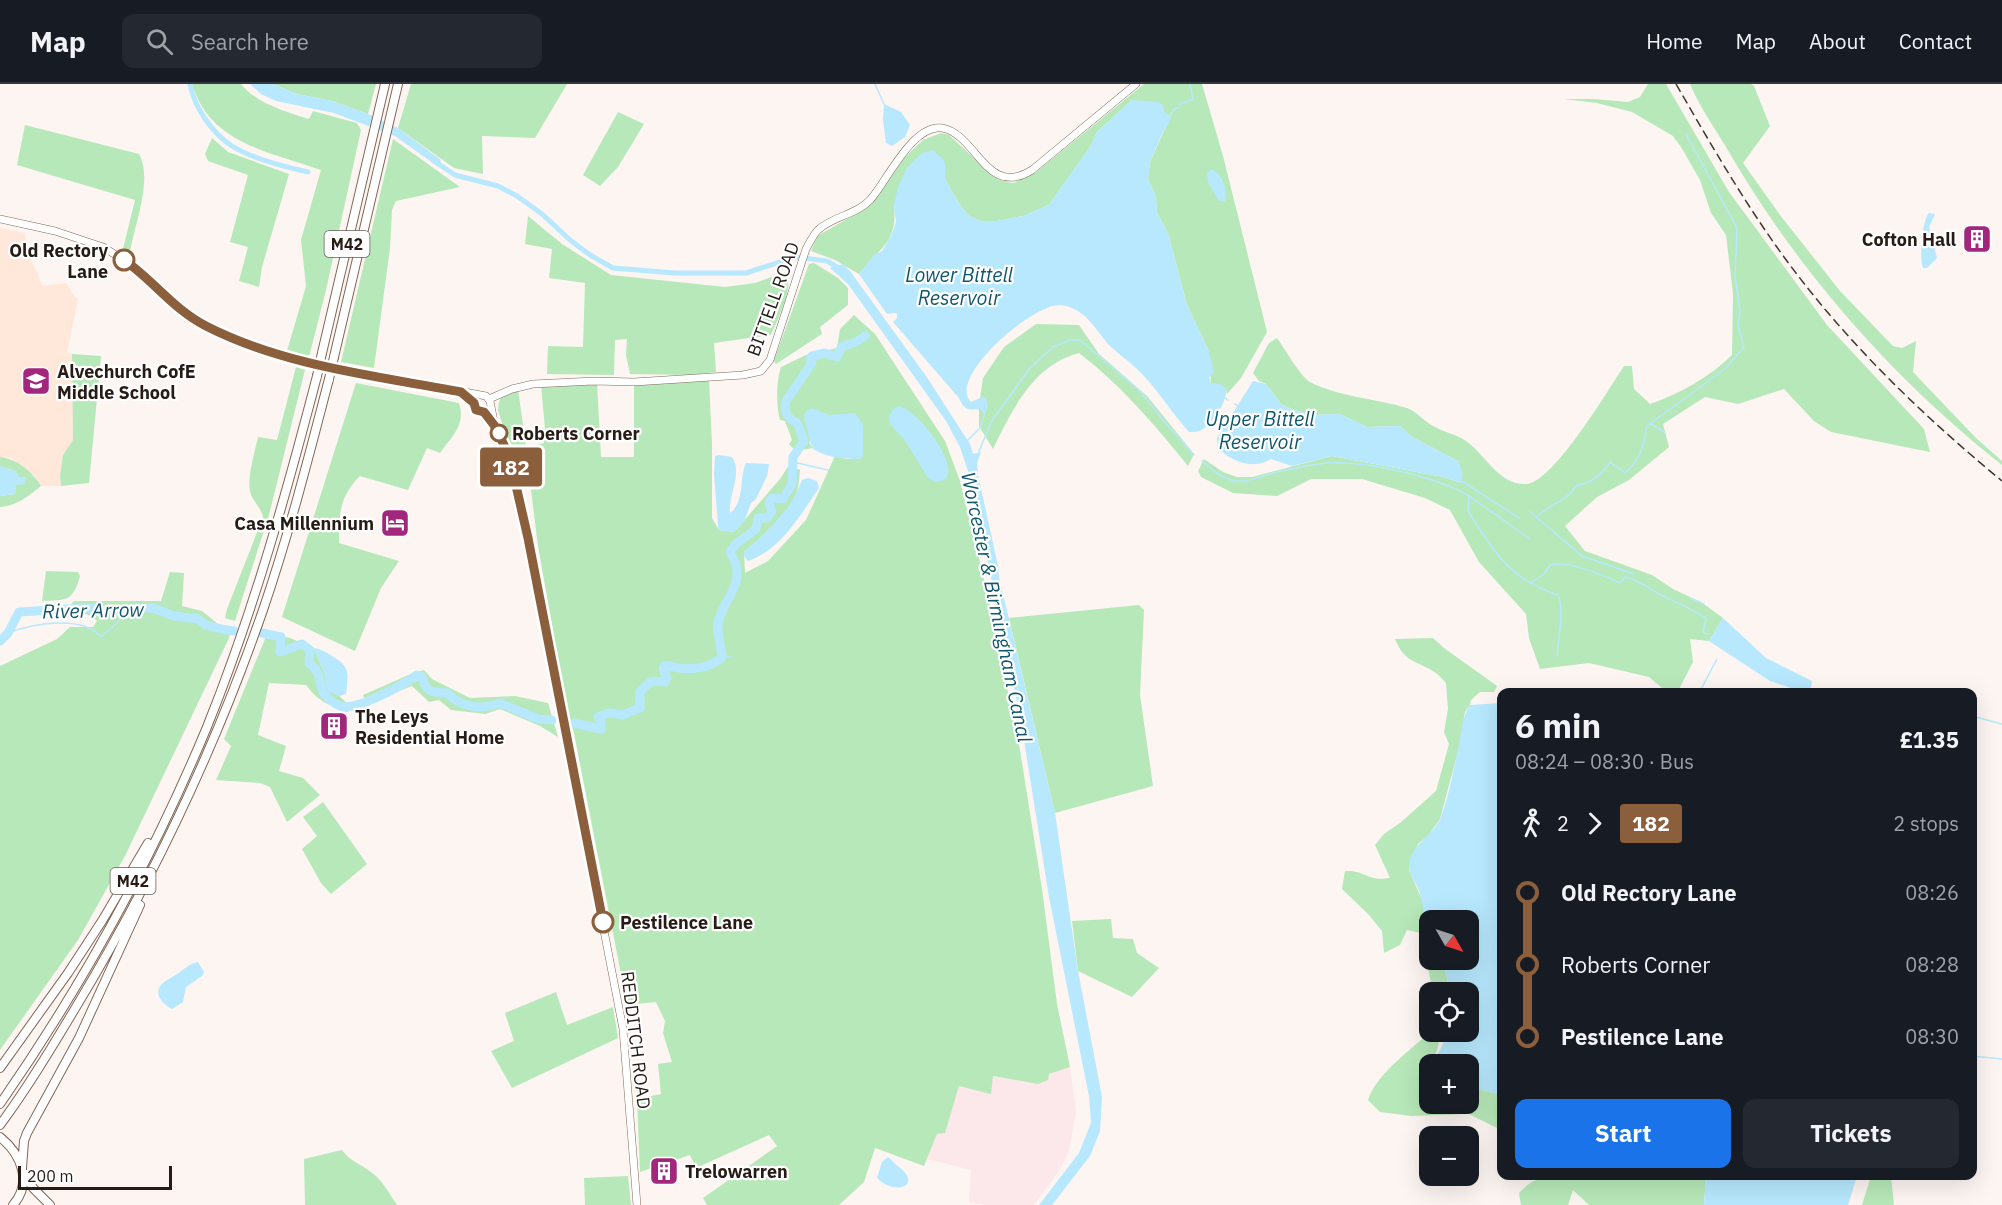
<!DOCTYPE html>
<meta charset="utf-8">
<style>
body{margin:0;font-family:"IBM Plex Sans",sans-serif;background:#242831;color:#f1f3f6;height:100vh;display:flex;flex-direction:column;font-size:22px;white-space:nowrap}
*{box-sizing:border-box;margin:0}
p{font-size:20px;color:#9ea1a6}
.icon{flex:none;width:33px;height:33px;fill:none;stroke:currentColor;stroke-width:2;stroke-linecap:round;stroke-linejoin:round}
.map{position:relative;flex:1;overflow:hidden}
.side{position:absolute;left:1497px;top:604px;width:480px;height:492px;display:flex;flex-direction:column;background:#171b24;border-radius:12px;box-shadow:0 6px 24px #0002}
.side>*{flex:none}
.badge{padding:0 12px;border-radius:4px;font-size:21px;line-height:39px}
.needle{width:39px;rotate:129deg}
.buttons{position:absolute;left:1419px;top:826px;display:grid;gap:12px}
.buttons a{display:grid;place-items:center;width:60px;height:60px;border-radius:12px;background:#171b24;box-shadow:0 6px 24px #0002;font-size:30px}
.scale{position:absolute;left:18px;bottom:15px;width:154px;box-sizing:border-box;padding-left:6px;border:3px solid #261b15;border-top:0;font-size:16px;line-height:21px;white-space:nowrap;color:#261b15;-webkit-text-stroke:4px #fff;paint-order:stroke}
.map>.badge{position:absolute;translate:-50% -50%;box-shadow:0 0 0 3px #fff}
.legs{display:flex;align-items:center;gap:9px;height:66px;padding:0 18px;font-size:20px}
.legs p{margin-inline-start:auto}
.summary{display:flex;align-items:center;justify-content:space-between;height:102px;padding:0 18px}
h1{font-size:33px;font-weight:700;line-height:45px}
.action{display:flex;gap:12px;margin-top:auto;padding:12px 18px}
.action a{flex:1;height:69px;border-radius:12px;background:#1a73e8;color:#fff;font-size:24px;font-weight:700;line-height:69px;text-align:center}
.action a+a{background:#242831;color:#f1f3f6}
ul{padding:0 18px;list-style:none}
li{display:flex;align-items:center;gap:21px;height:72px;font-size:22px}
li i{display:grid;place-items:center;width:9px;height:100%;margin:0 8px;background:currentColor}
li i::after{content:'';width:15px;height:15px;margin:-8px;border:4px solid;border-radius:50%;background:#171b24}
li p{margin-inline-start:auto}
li:first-child i{background:linear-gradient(#0000 50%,currentColor 0)}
li:last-child i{background:linear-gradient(currentColor 50%,#0000 0)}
header{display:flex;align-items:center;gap:36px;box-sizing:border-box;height:84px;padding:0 30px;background:#171b24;border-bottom:2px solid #363941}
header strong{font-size:28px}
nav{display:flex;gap:33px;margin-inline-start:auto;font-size:21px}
.search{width:420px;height:54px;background:#242831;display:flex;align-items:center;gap:15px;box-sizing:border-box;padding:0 21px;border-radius:12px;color:#9ea1a6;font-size:22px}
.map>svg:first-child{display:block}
.built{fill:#ffe7da}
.industrial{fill:#fce7ea}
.green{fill:#b7e8b9}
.water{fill:#b7e8fd}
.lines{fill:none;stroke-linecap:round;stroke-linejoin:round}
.stream{stroke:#b7e8fd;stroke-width:1.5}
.canal{stroke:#b7e8fd;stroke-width:5}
.river{stroke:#b7e8fd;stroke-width:9}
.secondary-casing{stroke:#826757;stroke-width:8}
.highway-casing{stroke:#826757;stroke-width:10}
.secondary{stroke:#fff;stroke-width:7}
.highway{stroke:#fff;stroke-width:8}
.rail{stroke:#423832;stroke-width:1.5;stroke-dasharray:9 4.5;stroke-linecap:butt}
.highway-bridge-casing{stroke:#826757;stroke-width:10;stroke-linecap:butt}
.highway-bridge{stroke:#fff;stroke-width:8}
.line-1-casing{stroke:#fff;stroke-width:14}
.line-1{stroke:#8b5e3c;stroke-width:9}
.stop-1-dot{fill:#fff;stroke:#8b5e3c;stroke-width:3}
.labels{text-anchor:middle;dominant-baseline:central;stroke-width:4.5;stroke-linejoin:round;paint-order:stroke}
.shield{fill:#fff;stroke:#675f5b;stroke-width:1.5}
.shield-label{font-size:16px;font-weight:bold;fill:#261b15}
.poi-label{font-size:18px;font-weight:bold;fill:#261b15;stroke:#fff;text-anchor:start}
.stop-label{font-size:18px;font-weight:bold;fill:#261b15;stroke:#fff;text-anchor:start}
.street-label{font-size:18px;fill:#261b15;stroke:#fff}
.water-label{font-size:20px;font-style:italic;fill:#10576e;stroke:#fff}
</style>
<header>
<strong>Map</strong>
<div class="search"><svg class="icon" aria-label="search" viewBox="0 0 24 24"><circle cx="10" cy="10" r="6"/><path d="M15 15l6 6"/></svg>Search here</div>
<nav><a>Home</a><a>Map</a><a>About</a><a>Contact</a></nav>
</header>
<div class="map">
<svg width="2002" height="1121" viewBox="0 0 2002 1121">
<rect width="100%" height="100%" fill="#fcf5f2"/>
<!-- built -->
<path class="built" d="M0,144L25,149L28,172L37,188L42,202L66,199L75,213L78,215L67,269L72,270L73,356L63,371L60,392L61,402H41L34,391L11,374L0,373Z"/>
<!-- industrial -->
<path class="industrial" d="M1070,983L1076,1026L1069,1067L1060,1085L1034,1121H988L969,1118L971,1086L927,1075L937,1050L945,1048L959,1002L990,1009L993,992L1038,1000L1049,990Z"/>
<!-- green -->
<path class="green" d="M192,0H241C256,19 286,28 309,35L313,27L357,39L361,46L326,206L309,273L287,267L306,202L301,156L321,86C270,68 210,60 192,0Z
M273,0H376L368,30L332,17L297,10Z
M411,0H567L535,54L482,52L483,90L454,84L398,44Z
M1144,0H1202L1223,72L1267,248L1241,294L1227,310L1226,304L1211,299L1208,265L1187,221L1168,149L1157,129L1156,113L1148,95L1150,78L1173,27L1169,32C1159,23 1147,18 1132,16L1097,48L1090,63L1049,121L1023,132L997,137H981L969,132L960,121L945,95V84L894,121C898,159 880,163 859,190L835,176L811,167L817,152L863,126L878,110L905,73L923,56L941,49L949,51L988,87L1003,97L1013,99L1035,89Z
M1648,0H1666L1729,108L1827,241L1924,345L1930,368L1831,348L1814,337L1784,305L1738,320L1705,313L1663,340L1669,363L1629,396L1597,413L1565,442L1585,467L1652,491L1673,505L1701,518L1723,534L1709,557L1690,555L1693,578L1677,609H1668L1649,593L1589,579L1540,585L1529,554L1526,530L1479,478L1450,426L1425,414L1362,395H1311L1277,412L1233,409L1201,393L1198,387L1204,375L1223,388L1237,393H1252L1332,372L1443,393L1461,399L1458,377L1412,353L1400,342L1367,343L1340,330L1310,331L1289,324L1281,320L1266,300L1259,297L1253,289L1269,259L1277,254C1285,265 1300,292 1310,298C1336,312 1377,315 1407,324C1416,327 1424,337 1433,342C1443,348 1456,350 1466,357C1486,371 1499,402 1527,400C1554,397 1608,306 1624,282H1632L1634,305L1650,320C1679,310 1710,293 1732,271L1733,210L1726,151L1711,129L1700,96L1681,63L1673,52L1632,28L1597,19L1564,15H1594L1628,18L1640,13Z
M1690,0H1751L1754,2L1770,42L1743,79L1780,131L1840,207L1893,262L1902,264L1916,257L1913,288L1976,354L2002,377V381C1892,294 1796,185 1726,63C1714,43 1699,22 1690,0Z
M618,28L644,40L618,83L600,102L583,91Z
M25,41L139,70C153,95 135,139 130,168L123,165L135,116L17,81Z
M212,54L228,68L289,90L262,183L259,203L239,197L248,163L230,158L248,91L208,77L205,70Z
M393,55L460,103L396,117L392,126L390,164L374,284L341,278Z
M528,132L562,160L611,191L725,203L755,199L785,188C796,200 777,237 771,251L714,259L716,288L691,291L630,290L626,271L627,255L615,256L614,291L547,290L548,262L583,263L585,199L549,194L552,165L525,160Z
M814,179L838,194L848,204V221L820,243L822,250L776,280L774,277L809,180Z
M854,231L875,250L945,357L960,397L987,507L1020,666L1042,805L1057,920L1070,983L1049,990L1048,996L1038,1000L993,992L991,1010L959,1002L945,1049L937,1050L924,1082L875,1064L864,1098L839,1121H707L703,1114L777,1062L769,1051L696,1084L690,1071L640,1088L637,1015L661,1010L658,980L672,978L663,949L665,937L656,918L627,921L574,649L567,625L538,462L530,398L520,396L498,326C499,310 504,310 518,305L526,363L544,359L545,345L541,301L597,299L601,373H634V299L709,295L712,360V434L719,446L734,448L780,395L789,381L800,386C799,394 799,403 796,410C786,433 762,452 744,468L745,489L768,477L806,436L835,372L847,375H859L863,372V341L809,358L812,364L796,367L789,360L792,356L785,337L780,336C776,320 776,299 781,283L806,271L837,264L840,245Z
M1036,240L1079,241L1099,270L1147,312L1194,370L1188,382C1155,341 1121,301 1079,269C1033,281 1012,326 993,365L979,342V321L983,294L1004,263Z
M72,270L101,272L89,399L61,402L60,392L63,371L73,356Z
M296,283L305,286L269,431L235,537L225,534L227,525L263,433C261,423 252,417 250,407C247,393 255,368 258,353L277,356Z
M356,299L459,319C466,341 452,352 440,369L427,364L408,406L360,392C339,413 339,430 339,459L399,477L381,504L355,567L282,533Z
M0,373C17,375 32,387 41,402C29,412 16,422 0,423V412L15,410L16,400L26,393H19L15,387L0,382Z
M46,487L78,488L80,492C73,518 66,516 42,517Z
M170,488L184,489L182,522L202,527L218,540L231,544L229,554L125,772L78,856L0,966V582L57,555L70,543H93L97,537C91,530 77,528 69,523L74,517H161Z
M1139,521L1144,526L1140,611L1153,702L1055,729L1009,534Z
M267,550L290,554L314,564L330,603L353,625L347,628C328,621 318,617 306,601L269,599L258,651L286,662L279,687L303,694L320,711L287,738L270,703L260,699L216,696L231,662L224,655Z
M1433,554L1444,564L1497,602L1494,608H1480L1471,616L1470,621L1465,628L1459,664L1440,735L1428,752L1418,760L1409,786L1423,818L1425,836L1429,844L1430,876H1443L1450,909H1433L1421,849L1407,846L1400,861L1384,869L1382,847L1369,831L1342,805L1345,787C1366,786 1368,798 1390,794L1375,761L1384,750L1400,739L1436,707L1449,660L1444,648L1448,625L1446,599C1443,596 1440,592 1436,589C1417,576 1405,580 1395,555Z
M424,586L432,595L470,614L515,612L548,619L558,653L540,642L500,625L485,630L451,626L439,616L429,618L412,602L366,620L363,611L413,589Z
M323,718L367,780L331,810L321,799L302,765L317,752L303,733Z
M1111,835L1113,854L1133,855L1137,869L1159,884L1132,913L1078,887L1072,837Z
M556,908L567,941L613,923L618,954L512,1004L491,967L514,957L505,929Z
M1424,953L1439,955C1438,971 1429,982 1423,997L1429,1003L1430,1020H1468L1469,1005L1475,1004L1501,1011V1046L1469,1030L1411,1032L1380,1028L1368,1016C1377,990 1405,971 1424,953Z
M342,1066C350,1078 366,1082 377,1093C385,1101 391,1112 397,1121H305L304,1075Z
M628,1092L631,1121H585L584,1094Z
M1554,1092H1593L1598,1095L1615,1092H1706L1704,1121H1589L1573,1106L1568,1121H1521L1519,1109C1531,1097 1537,1093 1554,1094Z
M1871,1092H1891L1894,1121H1862Z"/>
<!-- water -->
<path class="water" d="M250,0H273L297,10L332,17L368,30L398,44L441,76L437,82L395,52L334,29L276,17L261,10Z
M1132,16L1158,18L1163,21L1164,27L1169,32L1173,26L1169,39L1162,50L1150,78L1148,95L1156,113L1157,129L1168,149L1187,221L1208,265L1214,288L1209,293L1211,299L1220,300L1226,304C1228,316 1214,338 1203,345C1199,348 1194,348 1189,348C1171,328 1157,304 1137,285C1128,276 1118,270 1109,261C1095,245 1085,224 1061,221C1034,218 946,294 971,318L982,313L986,314L988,323L984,332L981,325C968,326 965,327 959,314L893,238L897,234V230L895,229L887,230L859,190L874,171L882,167L892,150L896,138L894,121L898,103L907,84L922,69L933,66L944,76L945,81V95L960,121L969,132L981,137H997L1023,132L1049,121L1090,63L1097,48Z
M884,20L901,28L910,41L905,53L892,62L886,59L883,36Z
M1212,85C1223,91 1228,105 1225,118L1219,117L1208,98L1207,89Z
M1929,129L1935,130L1929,143L1937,174L1927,184H1923C1919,173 1922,136 1929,129Z
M843,180L850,187L926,292L970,360L973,370L981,368L977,379L978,391L998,482L999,493L1055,729L1078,887L1102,1013L1100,1047L1090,1072L1052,1121H1039L1079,1069L1091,1039L1089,1012L1049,813L1021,637L970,393L960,363L946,337L848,200L830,184Z
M1253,297L1266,300L1281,320L1289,324L1310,331L1340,330L1367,343L1400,342L1412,353L1458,377L1463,390L1461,399L1443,393L1332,372L1292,382L1271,375C1253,386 1232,378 1218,364L1217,354Z
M899,322C920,326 973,398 935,398L928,394L906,358L890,340L889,332L894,324Z
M812,324L829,331L855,329L863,341V372L860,375C845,375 823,373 812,364L804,335L805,328Z
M719,371L732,373C743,388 728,412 730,429C745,418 739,394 746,379L769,380L767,392L756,415L751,419L744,438L734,448L719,446L718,441L714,390L715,372Z
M0,382L15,387L19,393H26L25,400L16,401L15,410L0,412Z
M808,394L817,397L819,404C801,430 780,467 748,477L744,472V468L764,450L787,425L795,412L802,396Z
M1723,534L1766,574L1812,597L1810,609H1796L1788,603L1770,597L1709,557Z
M314,564C321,565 326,568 332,572C351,583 348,589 346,610L340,612L329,608L325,600V591Z
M1501,619H1502L1501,1011L1475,1004L1469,1005L1468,981H1430L1429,1003L1423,998C1430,980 1442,966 1448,948H1468V909H1450L1443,876H1468V837H1430L1429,844C1423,831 1423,817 1418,804C1415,797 1409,790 1409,783C1410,760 1433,753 1441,733C1449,711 1454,684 1459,661C1462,648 1462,632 1470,621Z
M198,878L204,888L202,892L186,903L183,918L172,925C161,919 152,908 164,898C168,895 173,893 177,890C185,885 188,880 198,878Z
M888,1073C893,1076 894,1080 899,1083C923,1102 895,1112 877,1094L882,1078Z
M1706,1092H1857L1848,1121H1704Z"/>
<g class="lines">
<!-- stream -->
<path class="stream" d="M875,0L884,20
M1173,26L1179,23L1181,19L1193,16L1190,0
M1225,314L1228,316
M1235,320L1238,322
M1650,339L1664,348
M967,357L980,344L984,332
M978,370L991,338L1030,284L1053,263L1070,256H1080L1140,307L1163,336L1194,371
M1202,377C1210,384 1218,392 1228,395C1243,401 1258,393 1273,389C1290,385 1309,381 1327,379C1367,377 1434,392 1469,412L1468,424L1469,429C1495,468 1510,496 1558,511C1565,525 1558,556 1557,572
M793,378L828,386
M1462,397L1519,434
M1469,412L1530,455
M1529,427L1582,472L1634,490
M1537,433C1551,418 1565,420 1577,401C1592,399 1602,391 1610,378L1625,389C1640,377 1644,360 1647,342L1726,284L1744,263L1738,242L1740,227L1735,192L1737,144L1686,50
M1532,498L1544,490L1550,481C1569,476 1602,491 1620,499L1625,493C1641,497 1649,505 1663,512C1678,519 1692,525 1706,534L1703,549L1709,550
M1690,514L1704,520
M8,549C32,540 82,530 101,553L119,537L121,527
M722,573H732
M1699,609L1717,575
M1972,632L2002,640
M1972,972L2002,975"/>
<!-- canal -->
<path class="canal" d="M190,0C194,23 212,49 232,62C251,74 285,83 308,88
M434,77L455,91L498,102L517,112L542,130L570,156L590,171L613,184L675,189H746L795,173L827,177L842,186"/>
<!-- river -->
<path class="river" d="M262,549L281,553L280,568L302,560L310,566L309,579C325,592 316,599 325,611C329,616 339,623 345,623C365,622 401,602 417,591L422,593C427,610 432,608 447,609C462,624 481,626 500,619L538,635L552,636
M0,557L8,549L19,528L84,524L121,527L137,524H153L174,532L198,535L206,541L221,545L234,547
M573,639L601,645V638L598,633L609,629L624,631L629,628L640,624V608C652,596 649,596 665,598L667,594L663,585L664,582C670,581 673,583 679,584C692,586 714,583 722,573C721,562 717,549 718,539C722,518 742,503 736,481C735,476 732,472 730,468L736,460L756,445L758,434H767L772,427L769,419L772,414L783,415L792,400L793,373L804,357L797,339C787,334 783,328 786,317L812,279L810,275L812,272L825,269L837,273L841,263L856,258L865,252"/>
<!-- secondary casing -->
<g class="secondary-casing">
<path id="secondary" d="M0,135L55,147L103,163L127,178L191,233L206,242L249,260L304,278L486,312L490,317L494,338
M461,308L474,319L476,326L484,329L494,341L506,365L528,454L623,945L637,1121
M489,315L512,305L533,300L594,297L634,298L743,291L761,287L770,276L806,165C810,158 813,151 818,146C833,132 856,131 870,116C886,99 912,40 942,44C977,50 986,115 1032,86L1136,0"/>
</g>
<!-- highway casing -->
<g class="highway-casing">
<path id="highway" d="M322,269L385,0
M334,273L398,0
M0,984L68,889L102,837L148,759
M0,1020C82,902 152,775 207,643C253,529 286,411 317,292
M0,1041C28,1003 52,963 76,923C152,797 215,665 263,526C289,450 309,372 329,295
M0,1053C21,1070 33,1098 13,1121
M22,1084L24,1057L27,1049L79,954L140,821
M25,1090L33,1104L50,1121"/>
</g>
<!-- secondary -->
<use href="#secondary" class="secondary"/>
<!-- highway -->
<use href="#highway" class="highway"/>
<!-- rail -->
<path class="rail" d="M1676,0C1710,59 1744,118 1784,173C1846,258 1922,331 2002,397"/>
<!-- highway-bridge casing -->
<g class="highway-bridge-casing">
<path id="highway-bridge" d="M317,292L322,269
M329,295L334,273"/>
</g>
<!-- highway-bridge -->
<use href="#highway-bridge" class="highway-bridge"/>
</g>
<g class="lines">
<!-- line-1 casing -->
<g class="line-1-casing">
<path id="line-1" d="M124,176C153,196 174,226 206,242C284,282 376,292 461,308L474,319L476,326L484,328L494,341L506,365L514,393L528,454L603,838"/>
</g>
<!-- line-1 -->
<use href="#line-1" class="line-1"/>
</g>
<!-- icons -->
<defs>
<g id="building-square" transform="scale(1.5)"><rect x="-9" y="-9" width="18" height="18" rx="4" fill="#a1267c" stroke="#fff"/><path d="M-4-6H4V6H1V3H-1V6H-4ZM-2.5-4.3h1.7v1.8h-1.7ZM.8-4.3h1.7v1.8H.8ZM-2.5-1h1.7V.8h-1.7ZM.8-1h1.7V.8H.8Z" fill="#fff"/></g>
<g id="school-square" transform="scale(1.5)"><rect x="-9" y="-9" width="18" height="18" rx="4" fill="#a1267c" stroke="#fff"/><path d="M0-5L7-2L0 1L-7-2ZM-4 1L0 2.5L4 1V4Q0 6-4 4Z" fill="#fff"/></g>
<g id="hotel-square" transform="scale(1.5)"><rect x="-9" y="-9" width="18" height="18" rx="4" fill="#a1267c" stroke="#fff"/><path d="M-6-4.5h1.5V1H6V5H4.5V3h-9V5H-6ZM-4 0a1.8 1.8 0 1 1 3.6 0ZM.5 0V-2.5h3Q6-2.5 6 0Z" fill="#fff"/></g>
</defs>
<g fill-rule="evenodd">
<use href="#building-square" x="1977" y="155"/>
<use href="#school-square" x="36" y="297"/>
<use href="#hotel-square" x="395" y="439"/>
<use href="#building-square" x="334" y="642"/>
<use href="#building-square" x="664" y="1087"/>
</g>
<!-- markers -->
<g class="stop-1-dot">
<circle cx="124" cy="176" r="10"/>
<circle cx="499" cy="349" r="8"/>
<circle cx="603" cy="838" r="10"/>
</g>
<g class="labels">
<!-- shield labels -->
<g class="shield">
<rect x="324.5" y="147" width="45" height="26" rx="4.5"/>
<rect x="110.5" y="784" width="45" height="26" rx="4.5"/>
</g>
<g class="shield-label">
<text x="347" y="160">M42</text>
<text x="133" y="797">M42</text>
</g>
<!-- poi labels -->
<g class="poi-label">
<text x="1956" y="155" text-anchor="end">Cofton Hall</text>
<text x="57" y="287">Alvechurch CofE<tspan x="57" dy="21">Middle School</tspan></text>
<text x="374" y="439" text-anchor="end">Casa Millennium</text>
<text x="355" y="632">The Leys<tspan x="355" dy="21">Residential Home</tspan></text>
<text x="685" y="1087">Trelowarren</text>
</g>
<!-- stop labels -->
<g class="stop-label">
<text x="108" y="166" text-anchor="end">Old Rectory<tspan x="108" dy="21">Lane</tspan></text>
<text x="512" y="349">Roberts Corner</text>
<text x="620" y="838">Pestilence Lane</text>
</g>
<!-- street labels -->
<g class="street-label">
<text transform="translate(773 215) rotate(-70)">BITTELL ROAD</text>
<text transform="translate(636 956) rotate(83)">REDDITCH ROAD</text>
</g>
<!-- water labels -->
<g class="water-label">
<text x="959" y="190">Lower Bittell<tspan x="959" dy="23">Reservoir</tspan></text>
<text x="1260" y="334">Upper Bittell<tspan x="1260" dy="23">Reservoir</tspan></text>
<text transform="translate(997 523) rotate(78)">Worcester &amp; Birmingham Canal</text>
<text transform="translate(93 526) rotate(-1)">River Arrow</text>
</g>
</g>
</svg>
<div class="buttons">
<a><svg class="needle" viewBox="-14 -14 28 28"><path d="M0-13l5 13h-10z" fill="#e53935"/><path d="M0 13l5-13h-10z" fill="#9ea1a6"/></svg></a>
<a><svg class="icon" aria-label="locate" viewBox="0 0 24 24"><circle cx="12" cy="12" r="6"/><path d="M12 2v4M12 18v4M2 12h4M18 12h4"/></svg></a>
<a>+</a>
<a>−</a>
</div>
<div class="scale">200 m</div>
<b class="badge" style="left:511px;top:383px;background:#8b5e3c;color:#fff">182</b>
<section class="side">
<div class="summary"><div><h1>6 min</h1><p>08:24 – 08:30 · Bus</p></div><b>£1.35</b></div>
<div class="legs"><svg class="icon" aria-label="walk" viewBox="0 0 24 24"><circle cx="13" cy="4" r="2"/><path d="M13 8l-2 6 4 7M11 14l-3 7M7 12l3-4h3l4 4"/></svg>2<svg class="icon" aria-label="forward" viewBox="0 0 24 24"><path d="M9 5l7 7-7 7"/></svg><b class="badge" style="background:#8b5e3c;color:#fff">182</b><p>2 stops</p></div>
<ul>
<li><i style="color:#8b5e3c"></i><b>Old Rectory Lane</b><p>08:26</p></li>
<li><i style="color:#8b5e3c"></i><span>Roberts Corner</span><p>08:28</p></li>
<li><i style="color:#8b5e3c"></i><b>Pestilence Lane</b><p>08:30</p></li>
</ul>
<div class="action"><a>Start</a><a>Tickets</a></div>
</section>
</div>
